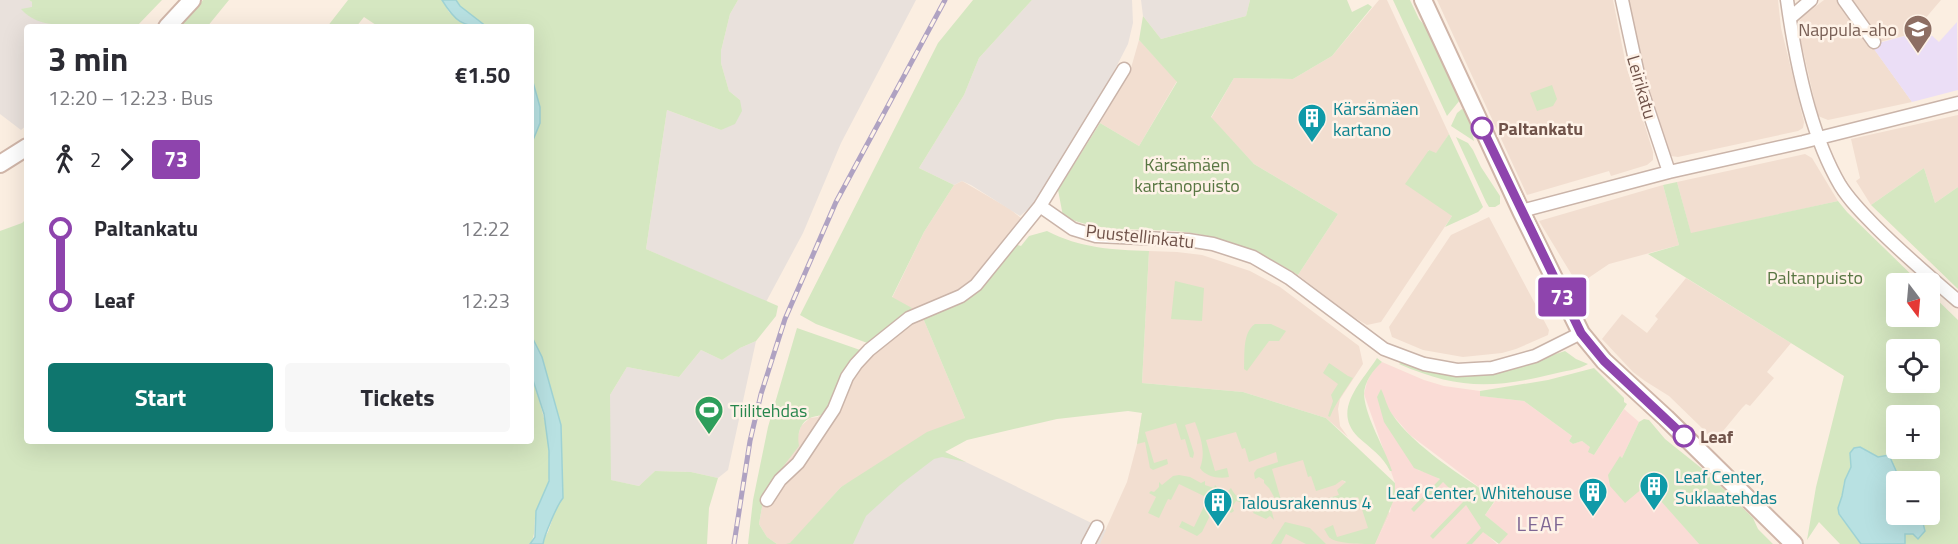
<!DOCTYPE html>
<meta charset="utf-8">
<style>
body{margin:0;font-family:"Titillium Web",sans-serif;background:#f7f7f7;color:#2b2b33;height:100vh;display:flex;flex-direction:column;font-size:22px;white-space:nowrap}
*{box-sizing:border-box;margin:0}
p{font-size:20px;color:#7c7c81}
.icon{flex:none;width:33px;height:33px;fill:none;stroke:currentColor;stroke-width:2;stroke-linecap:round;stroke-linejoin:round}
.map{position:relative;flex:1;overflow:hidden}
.sheet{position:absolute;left:24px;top:24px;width:510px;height:420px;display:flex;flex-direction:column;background:#fff;border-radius:6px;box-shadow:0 6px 24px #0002}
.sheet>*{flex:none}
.badge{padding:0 12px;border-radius:4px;font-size:21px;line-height:39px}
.needle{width:39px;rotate:164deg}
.buttons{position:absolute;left:1886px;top:273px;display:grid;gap:12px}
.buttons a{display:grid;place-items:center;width:54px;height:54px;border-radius:6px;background:#fff;box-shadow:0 6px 24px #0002;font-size:30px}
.map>.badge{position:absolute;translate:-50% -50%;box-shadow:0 0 0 3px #fff}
.legs{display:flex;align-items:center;gap:9px;height:66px;padding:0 24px;font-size:20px}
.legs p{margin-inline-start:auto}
.headline{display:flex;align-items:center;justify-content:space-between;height:102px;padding:0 24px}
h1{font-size:33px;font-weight:700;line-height:45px}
.button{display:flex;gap:12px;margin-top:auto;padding:12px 24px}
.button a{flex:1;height:69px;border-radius:6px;background:#0f766e;color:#fff;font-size:24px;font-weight:700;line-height:69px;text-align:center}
.button a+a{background:#f7f7f7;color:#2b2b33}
ul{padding:0 24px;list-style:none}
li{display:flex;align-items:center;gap:21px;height:72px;font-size:22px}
li i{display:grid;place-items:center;width:9px;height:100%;margin:0 8px;background:currentColor}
li i::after{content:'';width:15px;height:15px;margin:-8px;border:4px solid;border-radius:50%;background:#fff}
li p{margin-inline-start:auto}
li:first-child i{background:linear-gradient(#0000 50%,currentColor 0)}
li:last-child i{background:linear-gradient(currentColor 50%,#0000 0)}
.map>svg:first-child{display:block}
.residential{fill:#f2ded0}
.commercial{fill:#fadcd6}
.industrial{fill:#e9e1dc}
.education{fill:#ebdef6}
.green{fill:#d5e7c1;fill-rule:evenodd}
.water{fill:#b8e1e2;stroke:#9ed2d4;stroke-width:1.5}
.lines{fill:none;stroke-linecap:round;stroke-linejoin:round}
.street-casing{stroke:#cab4a9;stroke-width:15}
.secondary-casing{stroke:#d0b6a9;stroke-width:20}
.street{stroke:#fff;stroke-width:12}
.secondary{stroke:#fff;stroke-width:16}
.rail-casing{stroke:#afa2c2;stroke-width:5}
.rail{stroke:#fef2e7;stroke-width:3;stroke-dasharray:9;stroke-linecap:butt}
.line-1-casing{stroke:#fff;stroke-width:14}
.line-1{stroke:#8e44ad;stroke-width:9}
.stop-1-dot{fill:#fff;stroke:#8e44ad;stroke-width:3}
.labels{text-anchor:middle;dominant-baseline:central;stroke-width:5;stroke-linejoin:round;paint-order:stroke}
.education-label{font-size:18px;fill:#785e54;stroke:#fef2e7;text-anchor:end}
.street-label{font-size:18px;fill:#70534a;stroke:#fef2e7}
.culture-label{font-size:18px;fill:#0d838f;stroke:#fef2e7;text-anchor:start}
.stop-label{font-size:18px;font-weight:bold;fill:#70534a;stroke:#fef2e7;text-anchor:start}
.park-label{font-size:18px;fill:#587642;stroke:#fef2e7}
.leisure-label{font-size:18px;fill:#27864d;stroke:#fef2e7;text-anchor:start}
.neighbourhood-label{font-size:20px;letter-spacing:1.5px;fill:#7e6693;stroke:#fef2e7}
</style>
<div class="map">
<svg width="1958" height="544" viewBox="0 0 1958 544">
<rect width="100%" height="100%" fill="#fbeee1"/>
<!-- residential -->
<path class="residential" d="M1379,0H1387L1449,134L1436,154L1428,150L1452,216L1381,322L1367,325L1350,315L1298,275L1338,214L1254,164L1211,118L1234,78L1293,79L1332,56Z
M1437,0H1613L1626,65L1653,152V160L1647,165L1611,176L1609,171L1527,195Z
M1628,0H1778L1781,28L1804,122L1803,128L1798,131L1678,157L1671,156L1643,75Z
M1824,0H1839L1912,102L1828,120L1818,116L1797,24L1803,16Z
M1848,0H1941L1912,34L1879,42Z
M1139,40L1177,81L1139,146L1100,123L1131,68Z
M1958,115V187L1935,203L1924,168L1871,205L1856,181L1860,178L1851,139Z
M1805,154L1812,158L1838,201L1691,234L1677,182Z
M962,181L1010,209L1022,219L983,270L966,286L923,318L965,418L841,487L790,544H777L767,537L759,524L765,490L797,439L801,426L810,418L818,417L870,344L911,308L892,298L924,232L954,185Z
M1663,185L1679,245L1609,264L1578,285L1539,221Z
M1489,217L1549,330L1548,335L1516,349L1502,353L1463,357L1423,350L1392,337L1389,327L1451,235Z
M1149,251L1177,252L1202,255L1250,271L1280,287L1359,346L1363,364L1340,399L1338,409L1340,426L1348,437L1326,418L1243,392L1142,383Z
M1686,278L1791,343L1767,372L1774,378L1750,406L1746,404L1742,408L1714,442L1704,430L1669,396L1645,381L1633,372L1602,339L1622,314L1647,333L1658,319L1655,316Z
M1142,413L1231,425L1316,462L1390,513L1375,544H1099L1127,482L1137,444Z"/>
<!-- commercial -->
<path class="commercial" d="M1382,362L1424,380L1444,386L1480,391L1481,396L1524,401L1572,436L1569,441L1573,444L1582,441L1591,447L1594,455L1624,409L1639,422L1622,458L1620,457L1647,484L1650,482L1663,497L1661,500L1699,544H1499L1507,534L1485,515L1496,500L1410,435L1377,397L1418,470L1432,474L1446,484L1471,510L1485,533L1497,544H1375L1390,513L1395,483L1364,394L1367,382L1374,368Z"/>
<!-- industrial -->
<path class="industrial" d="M0,0H29L32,2L102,0L101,27H27V125L21,130L0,114Z
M738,0H916L841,143L803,233L766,302L646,249L667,110L721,130L740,100L729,91L721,63V51L730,14Z
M1032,0H1132L1133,23L1128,44L1094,110L1032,206L1020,216L971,185L962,181L954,185L919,168L964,95L979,58Z
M1141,0H1250L1246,16L1161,39L1143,16Z
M756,341L728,470L718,478L691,472L655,471L639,486L610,480V395L627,367L679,377L701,350L722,360L740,348Z
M945,452L1106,530L1100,544H851L879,486Z"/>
<!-- education -->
<path class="education" d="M1957,22L1958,90L1912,102L1871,45L1912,34L1920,25L1939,42Z"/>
<!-- green -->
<path class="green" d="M29,0H162L136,27H101L100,25C74,24 40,31 21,9L32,7V2Z
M203,0H229L207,27H178Z
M348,0H442L449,12L468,27H379L364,17L356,27H327Z
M456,0H738L730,14L721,51V63L729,91L740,100L742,111L735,124L721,130L667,110L646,249L778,306L776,316L756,341L740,348L722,360L701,350L679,377L627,367L610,395L611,480L639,486L655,471L691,472L718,478L709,508L707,544H543V540L548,532L557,506L563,498L561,425L542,357L531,335V145L540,123V107L531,75V27H487L460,6Z
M973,0H1032L979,58L964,95L919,168L954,185L924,232L892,297L912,308L870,344L816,324L800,315L938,43Z
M1250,0H1347L1352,12L1368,4L1372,7L1332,56L1293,79L1234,78L1211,117L1254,164L1338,214L1298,275C1260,251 1219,234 1173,231C1133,228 1101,233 1063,216L1058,190L1100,123L1139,146L1177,82L1139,40L1143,16L1161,39L1246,16Z
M1393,0H1410L1419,19L1432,34L1460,100L1447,116Z
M1552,85L1557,99L1553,106L1537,111L1530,93Z
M1462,109L1467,111L1474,141L1451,126L1457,113Z
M1449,134L1483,207L1478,212L1445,227L1452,216L1405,184L1429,150L1436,153Z
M1456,137L1468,143L1473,150L1481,167L1500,196V204L1495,207H1489L1486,202Z
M1924,168L1935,203L1958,187V289L1871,205Z
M1677,182L1691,233L1838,201L1847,212L1920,283L1896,284V316H1929V292L1958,320V544H1905L1904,534H1913L1923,517L1921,515L1929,514V482H1896V496L1878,457L1860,447L1850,453L1851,467L1844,482L1842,496L1838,508L1839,515L1861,544H1840L1819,522L1807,540L1816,487L1844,376L1648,254L1679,245L1663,185ZM1896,350H1929V382H1896ZM1896,416H1929V448H1896Z
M27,218V441H531V374C541,405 556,451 548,483C545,493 538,503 536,513C533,524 537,534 530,544H0V231L22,223Z
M1047,231C1080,248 1112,250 1149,251L1142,383L1243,392L1326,418L1395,483V497L1375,544C1365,544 1337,544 1330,538C1329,538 1325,530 1324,529L1333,525L1337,537L1368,528L1358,497L1341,502L1340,499L1321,506L1319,502L1322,500L1339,495L1337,490L1346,482L1342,480L1335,485L1316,491L1311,476L1308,477L1303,460L1272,469L1281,500L1293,497L1294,500L1278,504L1269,488L1264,483V480L1259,477L1255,479L1254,473L1257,469L1278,462L1276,452L1249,462L1245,448L1242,449L1236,432L1206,440L1215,471L1227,468L1229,477C1219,479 1206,477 1200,468C1206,452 1201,438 1195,422L1185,425L1194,453L1193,458L1190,457L1185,439L1181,440L1176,423L1145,432L1154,463L1167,459L1168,464L1153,470L1150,468L1145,442L1137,444L1142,413L1128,411L1057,419L967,440L945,452L966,462L942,457L934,459L900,485L866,516L853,544H786L790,543L841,487L927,432L965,418L923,318L929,316V313L949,305L1014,244L1021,246L1029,236Z
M1175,281L1204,288L1202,321L1171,319Z
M1255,324H1271L1286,331L1279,341H1269L1247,371L1244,369C1245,355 1242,333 1255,324Z
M797,328L863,351L826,413C820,416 815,416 810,418C799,423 797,436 799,446L765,490L759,524L767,537L777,544H748L753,500L768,427Z
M1565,351L1576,359L1588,364C1578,370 1564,371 1553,374C1492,389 1456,389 1399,364L1402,362L1500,372Z
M1377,358L1382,362C1373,370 1364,382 1364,395C1366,419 1385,448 1392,471H1390C1383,456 1370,448 1358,437C1331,410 1362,382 1377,358Z
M1329,363L1348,376L1353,378C1345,391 1336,402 1330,417L1328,416L1333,401L1331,395L1338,384L1323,373Z
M1594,368L1624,398V402L1627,404L1594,455L1588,452L1590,447L1582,441L1573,444L1569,441L1572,436L1524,401L1480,396V391L1548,380Z
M1381,389C1385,397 1387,407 1392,414C1414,447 1464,477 1496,499L1485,515L1508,534L1499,544L1483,532L1472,544H1466L1481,528L1466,505L1433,539L1430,536L1463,502L1443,482L1414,512L1411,509L1440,479L1414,468L1384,422L1377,397Z
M1644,419L1649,420L1665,439L1705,471L1753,518L1758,529L1773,544H1699L1660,500L1663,497L1650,482L1625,503L1610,486L1608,475L1620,456L1622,458L1639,422Z
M1179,475L1190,477L1201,483L1205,481V485L1214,488L1215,485L1220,490L1219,497L1202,532L1197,536L1179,527L1182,521L1194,527L1208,498L1179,484L1171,500L1168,499L1159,518L1148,513L1156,497L1149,493L1151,491L1154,492L1159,487V482L1162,485L1173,476Z
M1231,488C1239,505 1256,502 1271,508L1274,520L1270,516L1266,519L1253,513L1256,507L1236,501L1232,507L1234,511L1231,513L1224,507L1221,502L1225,496H1231L1228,491Z
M1285,522L1310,528L1326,544H1306L1286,534L1281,544H1271Z"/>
<!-- water -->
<path class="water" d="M442,0H456L460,6L487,27C462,27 455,21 442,0Z
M531,75L540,107V123L531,145Z
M531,335L542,357L561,425L563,498C557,505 544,536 543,544H530L535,537L536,511L549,481V451L544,414L531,374Z
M1860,447L1878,457L1889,455L1897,473L1893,489L1896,496V514L1921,515L1925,531L1918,539L1913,534H1905V544H1861L1839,514L1838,508L1842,496L1845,480L1851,467L1850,453L1854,448Z"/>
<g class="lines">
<!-- street casing -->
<g class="street-casing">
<path id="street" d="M1622,0L1641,88L1669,172
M1787,0C1795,58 1810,134 1840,185C1850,201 1863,214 1876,227C1902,253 1930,277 1958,301
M1844,0L1874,42
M1790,18L1811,0
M1040,206L1124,69
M1521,211L1669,172L1803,142L1958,103
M767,500L780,480L798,463L834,409L847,377L856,364L869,350L909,318L961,296L976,285L1040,206L1073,229L1096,236L1188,240L1213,244L1253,257L1289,278L1384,349L1424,364L1457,370L1492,368L1535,356L1581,333
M1088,544L1097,527"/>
</g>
<!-- secondary casing -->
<g class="secondary-casing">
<path id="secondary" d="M1423,0L1521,211L1581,333L1604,361L1666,418L1794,544
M167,27L192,0
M0,164L27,147"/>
</g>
<!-- street -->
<use href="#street" class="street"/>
<!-- secondary -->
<use href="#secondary" class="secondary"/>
<!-- rail casing -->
<g class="rail-casing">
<path id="rail" d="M734,544L750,441L761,394L785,319L836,202L945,0"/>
</g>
<!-- rail -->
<use href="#rail" class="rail"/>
</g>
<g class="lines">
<!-- line-1 casing -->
<g class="line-1-casing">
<path id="line-1" d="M1482,128L1581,333L1604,361L1684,436"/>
</g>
<!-- line-1 -->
<use href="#line-1" class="line-1"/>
</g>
<!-- icons -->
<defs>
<g id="school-pin" transform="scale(1.5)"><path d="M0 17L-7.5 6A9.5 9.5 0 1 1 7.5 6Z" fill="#8d6e63" stroke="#fef2e7"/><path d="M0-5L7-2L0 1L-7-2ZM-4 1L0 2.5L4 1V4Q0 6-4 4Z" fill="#fff"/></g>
<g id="building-pin" transform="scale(1.5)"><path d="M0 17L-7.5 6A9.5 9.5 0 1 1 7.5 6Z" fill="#0f9aa8" stroke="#fef2e7"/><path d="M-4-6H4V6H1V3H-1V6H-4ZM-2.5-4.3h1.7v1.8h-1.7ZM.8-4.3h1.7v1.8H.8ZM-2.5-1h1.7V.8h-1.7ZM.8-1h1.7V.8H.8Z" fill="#fff"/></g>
<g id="stadium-pin" transform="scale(1.5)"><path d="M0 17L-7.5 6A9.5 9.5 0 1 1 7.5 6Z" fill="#2e9e5b" stroke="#fef2e7"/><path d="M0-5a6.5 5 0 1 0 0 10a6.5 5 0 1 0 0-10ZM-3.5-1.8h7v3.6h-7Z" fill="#fff"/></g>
</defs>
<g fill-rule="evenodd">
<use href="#school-pin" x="1918" y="29"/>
<use href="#building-pin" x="1312" y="118"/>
<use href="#stadium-pin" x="709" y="410"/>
<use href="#building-pin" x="1654" y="486"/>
<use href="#building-pin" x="1593" y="492"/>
<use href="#building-pin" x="1218" y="502"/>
</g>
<!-- markers -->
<g class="stop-1-dot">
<circle cx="1482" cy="128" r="10"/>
<circle cx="1684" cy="436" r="10"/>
</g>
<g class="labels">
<!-- education labels -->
<g class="education-label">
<text x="1897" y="29">Nappula-aho</text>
</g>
<!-- street labels -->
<g class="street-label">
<text transform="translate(1642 87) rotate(74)">Leirikatu</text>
<text transform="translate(1140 236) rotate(6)">Puustellinkatu</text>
</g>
<!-- culture labels -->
<g class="culture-label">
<text x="1333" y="108">Kärsämäen<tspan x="1333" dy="21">kartano</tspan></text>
<text x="1675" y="476">Leaf Center,<tspan x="1675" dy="21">Suklaatehdas</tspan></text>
<text x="1572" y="492" text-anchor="end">Leaf Center, Whitehouse</text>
<text x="1239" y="502">Talousrakennus 4</text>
</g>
<!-- stop labels -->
<g class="stop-label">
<text x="1498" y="128">Paltankatu</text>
<text x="1700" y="436">Leaf</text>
</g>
<!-- park labels -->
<g class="park-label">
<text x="1187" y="164">Kärsämäen<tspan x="1187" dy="21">kartanopuisto</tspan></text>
<text x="1815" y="277">Paltanpuisto</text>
</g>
<!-- leisure labels -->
<g class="leisure-label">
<text x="730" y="410">Tiilitehdas</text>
</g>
<!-- neighbourhood labels -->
<g class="neighbourhood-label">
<text x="1541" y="523">LEAF</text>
</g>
</g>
</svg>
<div class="buttons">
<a><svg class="needle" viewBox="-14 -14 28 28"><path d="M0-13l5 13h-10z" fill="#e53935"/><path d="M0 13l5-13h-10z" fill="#7c7c81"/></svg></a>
<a><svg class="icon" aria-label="locate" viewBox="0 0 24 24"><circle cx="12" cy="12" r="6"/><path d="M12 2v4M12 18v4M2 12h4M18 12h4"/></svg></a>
<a>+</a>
<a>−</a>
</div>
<b class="badge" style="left:1562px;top:297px;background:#8e44ad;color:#fff">73</b>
<section class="sheet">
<div class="headline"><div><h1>3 min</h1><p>12:20 – 12:23 · Bus</p></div><b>€1.50</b></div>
<div class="legs"><svg class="icon" aria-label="walk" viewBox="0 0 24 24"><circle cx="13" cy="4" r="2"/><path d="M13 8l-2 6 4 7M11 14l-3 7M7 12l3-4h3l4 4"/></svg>2<svg class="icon" aria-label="forward" viewBox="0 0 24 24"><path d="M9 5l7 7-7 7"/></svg><b class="badge" style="background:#8e44ad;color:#fff">73</b></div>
<ul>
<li><i style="color:#8e44ad"></i><b>Paltankatu</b><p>12:22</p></li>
<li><i style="color:#8e44ad"></i><b>Leaf</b><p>12:23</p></li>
</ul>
<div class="button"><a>Start</a><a>Tickets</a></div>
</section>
</div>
